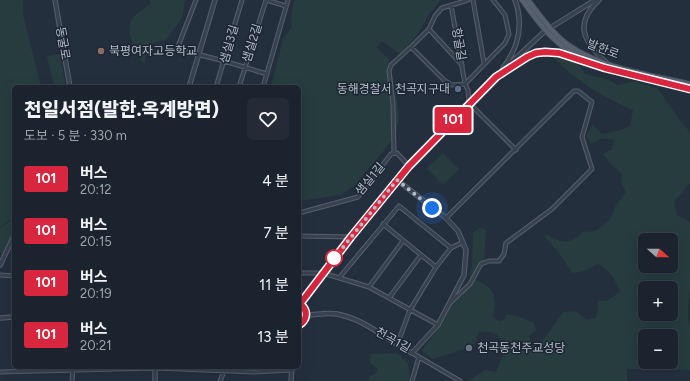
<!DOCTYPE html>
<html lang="ko">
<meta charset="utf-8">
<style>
body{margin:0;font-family:Figtree,"Noto Sans KR",sans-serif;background:#242b36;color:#f1f3f6;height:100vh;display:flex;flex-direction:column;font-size:15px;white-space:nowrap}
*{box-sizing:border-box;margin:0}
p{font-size:13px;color:#a0a4aa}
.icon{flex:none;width:22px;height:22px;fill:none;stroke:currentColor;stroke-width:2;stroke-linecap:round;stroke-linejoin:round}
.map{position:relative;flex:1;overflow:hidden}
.details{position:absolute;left:12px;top:85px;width:289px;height:284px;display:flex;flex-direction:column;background:#1b232e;border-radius:6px;box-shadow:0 4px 16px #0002,0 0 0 1px #39404a}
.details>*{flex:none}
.badge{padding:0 8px;border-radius:3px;font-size:14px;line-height:26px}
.needle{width:26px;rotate:111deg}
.fabs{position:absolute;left:638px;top:233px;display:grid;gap:8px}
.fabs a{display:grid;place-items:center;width:40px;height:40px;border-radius:6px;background:#1b232e;box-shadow:0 4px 16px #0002,0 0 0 1px #39404a;font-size:20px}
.you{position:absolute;width:20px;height:20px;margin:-10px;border:3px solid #fff;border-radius:50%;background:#1a73e8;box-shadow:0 0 0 6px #1a73e833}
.map>.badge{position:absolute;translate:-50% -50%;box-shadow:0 0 0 2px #fff}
.round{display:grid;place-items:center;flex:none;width:42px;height:42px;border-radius:6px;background:#242b36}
.headline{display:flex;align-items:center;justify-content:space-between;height:68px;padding:0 12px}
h1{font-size:19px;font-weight:800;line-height:30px}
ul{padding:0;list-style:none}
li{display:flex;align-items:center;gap:12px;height:52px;padding:0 12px}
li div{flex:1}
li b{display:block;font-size:15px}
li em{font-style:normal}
li .badge{min-width:44px;font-weight:700;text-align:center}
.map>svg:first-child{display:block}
.green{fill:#263c3f;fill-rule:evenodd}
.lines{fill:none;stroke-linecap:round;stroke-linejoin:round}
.minor-casing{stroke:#565f6c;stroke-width:5}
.tertiary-casing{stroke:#565f6c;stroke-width:5.5}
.primary-casing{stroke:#414a57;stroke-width:6}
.minor{stroke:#38414e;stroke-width:3}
.tertiary{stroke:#38414e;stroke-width:3.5}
.primary{stroke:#56606e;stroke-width:4.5}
.line-casing{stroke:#fff;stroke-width:9}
.line{stroke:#d7263d;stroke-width:6}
.walk{stroke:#b4bcc9;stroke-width:4;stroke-dasharray:0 7.2}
.education-dot{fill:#8d6e63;stroke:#1d2633;stroke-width:1.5}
.service-dot{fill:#5c6f8a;stroke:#1d2633;stroke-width:1.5}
.stop-dot{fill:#fff;stroke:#d7263d;stroke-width:2}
.worship-dot{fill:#6b7280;stroke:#1d2633;stroke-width:1.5}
.labels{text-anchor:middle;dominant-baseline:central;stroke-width:3;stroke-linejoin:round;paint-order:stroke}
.street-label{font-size:12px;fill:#b4bcc9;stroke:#1d2633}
.poi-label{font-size:12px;fill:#b4bcc9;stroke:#1d2633;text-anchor:start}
</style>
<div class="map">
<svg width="690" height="381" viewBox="0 0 690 381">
<rect width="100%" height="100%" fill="#242f3e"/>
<!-- green -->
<path class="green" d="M0,0H23V15L41,87H14V212L10,220L0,227Z
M150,0H185L182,18L166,40C148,42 147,47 144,64C136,52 123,31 133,17C136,14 147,6 151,3Z
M295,0H441L427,17L422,28L401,55L382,41L377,48L389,59L396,93L399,118L395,137L354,186L341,195L299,201V87H271L283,39L291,28L292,9Z
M559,51L574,59L585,74L609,80L618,85L636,81L658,89L679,119L690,132V183L674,202L677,215L690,222V292L688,307V317L690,326V370L627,369V381H468L485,370L496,372L507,346C499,335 494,331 479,332L476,342L465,349L433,359L421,351L443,323L451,304L464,293L469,282L472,265L473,232L480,228L486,230L484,261L474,279C478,282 482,282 485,285C497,292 496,305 493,317L498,321L504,320L507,314L520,317L534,323L536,330L529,336L531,342H542L563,312C574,310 579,311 586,320L596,318L598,310V301L608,300L620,292C615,280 611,270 598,264L584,271L572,273L559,253L544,236L546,234C561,243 570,246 583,232L595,231L609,221L616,205L626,192L621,183L622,174L610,163L603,154L612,149L614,140L602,138L591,144L586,136L593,125L602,134L621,130L630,126L633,110C600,95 580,84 554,58ZM645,240H671V266H645ZM645,288H671V314H645ZM645,336H671V362H645Z
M60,54L66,87H54L47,56Z
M443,153L459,169L443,185L427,168Z
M10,221L14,223V236L5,255L0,252V228Z
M397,353L408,363L410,379L409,381H368L369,377L376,373L378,369L369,362L371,354Z"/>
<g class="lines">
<!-- minor casing -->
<g class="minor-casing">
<path id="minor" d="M196,0L177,49L224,61L267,74
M266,0L286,6
M468,0L442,8L435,16L429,29L411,47L444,80L452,85L465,84L468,90L469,103L516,150
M473,0L484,63
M451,5L465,84
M429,29L462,65
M465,84L505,43L509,34L505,15L493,0
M216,87L242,0
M239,87L266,0
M263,87L288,0
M394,153L393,104L389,71L391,65L411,47
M299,213L358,197L391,154L397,153L409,166
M446,218L574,91H578L592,102L582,137L592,169L552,209L506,243L504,254L499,261H489L481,264L470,284L451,302
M383,224L436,267
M299,236L351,237
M299,273H323L369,287L438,325
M0,275L14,276
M339,278L399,206L451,248
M369,287L403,241
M389,298L421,255
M397,345L410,310L436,267L451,248L463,242
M412,353L460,381
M0,372L155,368L254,372L292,370
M72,381L73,367
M220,381L226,367
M412,381L419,357"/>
</g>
<!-- tertiary casing -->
<g class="tertiary-casing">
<path id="tertiary" d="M55,0L70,87
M599,0C573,24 584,43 607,63
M550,28L595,0
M503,68C519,47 524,25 515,0
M502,71L545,31
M189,87L215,0
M0,265L14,236
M299,303C308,309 308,319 299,325
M300,303C332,262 363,219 397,179C428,143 462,109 496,76
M306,315C316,315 327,312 337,314C365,319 387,340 412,353L438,325L464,275L466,250L458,231L446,218L397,180
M0,318L14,317
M155,367V381
M291,381L292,367"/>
</g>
<!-- primary casing -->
<g class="primary-casing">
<path id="primary" d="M522,0C532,13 541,27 553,38C587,72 645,78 690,89
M528,0C539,14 549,29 562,40C593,67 651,75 690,84
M496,77C513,66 532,50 553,51C561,52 569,56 577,58"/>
</g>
<!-- minor -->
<use href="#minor" class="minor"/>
<!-- tertiary -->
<use href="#tertiary" class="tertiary"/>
<!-- primary -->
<use href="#primary" class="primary"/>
</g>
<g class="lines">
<!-- line casing -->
<g class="line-casing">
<path id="line" d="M299,325C308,319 308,310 300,304L351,237L409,166L496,77L527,57L536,53L545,52L559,53L605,68L690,89"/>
</g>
<!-- line -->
<use href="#line" class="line"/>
<!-- walk -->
<path class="walk" d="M334,258L332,261L397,180L432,208"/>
</g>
<!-- markers -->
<circle class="education-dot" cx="101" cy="51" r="4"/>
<circle class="service-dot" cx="458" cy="89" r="4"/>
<circle class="stop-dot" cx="334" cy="258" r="8"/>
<circle class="worship-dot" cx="469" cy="348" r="4"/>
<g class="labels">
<!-- street labels -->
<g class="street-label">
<text transform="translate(63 43) rotate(80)">동굴로</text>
<text transform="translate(252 43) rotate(-73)">샘실2길</text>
<text transform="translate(229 44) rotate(-74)">샘실3길</text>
<text transform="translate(459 44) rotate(80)">항골길</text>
<text transform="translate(603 49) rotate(21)">발한로</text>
<text transform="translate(370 179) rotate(-50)">샘실1길</text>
<text transform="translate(393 340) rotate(29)">천곡1길</text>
</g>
<!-- poi labels -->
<g class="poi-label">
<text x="109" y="51">북평여자고등학교</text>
<text x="450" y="89" text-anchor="end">동해경찰서 천곡지구대</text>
<text x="477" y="348">천곡동천주교성당</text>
</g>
</g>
</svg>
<div class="fabs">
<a><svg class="needle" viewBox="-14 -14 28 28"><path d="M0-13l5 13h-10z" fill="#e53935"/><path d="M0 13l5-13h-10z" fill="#a0a4aa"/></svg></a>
<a>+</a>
<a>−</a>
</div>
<div class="you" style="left:432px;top:208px"></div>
<b class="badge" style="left:453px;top:120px;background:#d7263d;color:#fff">101</b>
<section class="details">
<div class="headline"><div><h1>천일서점(발한.옥계방면)</h1><p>도보 · 5 분 · 330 m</p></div><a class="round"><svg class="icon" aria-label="heart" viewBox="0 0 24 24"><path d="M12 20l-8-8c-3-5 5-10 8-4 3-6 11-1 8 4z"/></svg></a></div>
<ul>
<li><span class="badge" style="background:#d7263d;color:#fff">101</span><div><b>버스</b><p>20:12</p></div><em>4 분</em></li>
<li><span class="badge" style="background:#d7263d;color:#fff">101</span><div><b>버스</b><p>20:15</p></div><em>7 분</em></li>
<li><span class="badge" style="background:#d7263d;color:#fff">101</span><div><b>버스</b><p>20:19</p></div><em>11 분</em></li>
<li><span class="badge" style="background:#d7263d;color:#fff">101</span><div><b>버스</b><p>20:21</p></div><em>13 분</em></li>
</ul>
</section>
</div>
